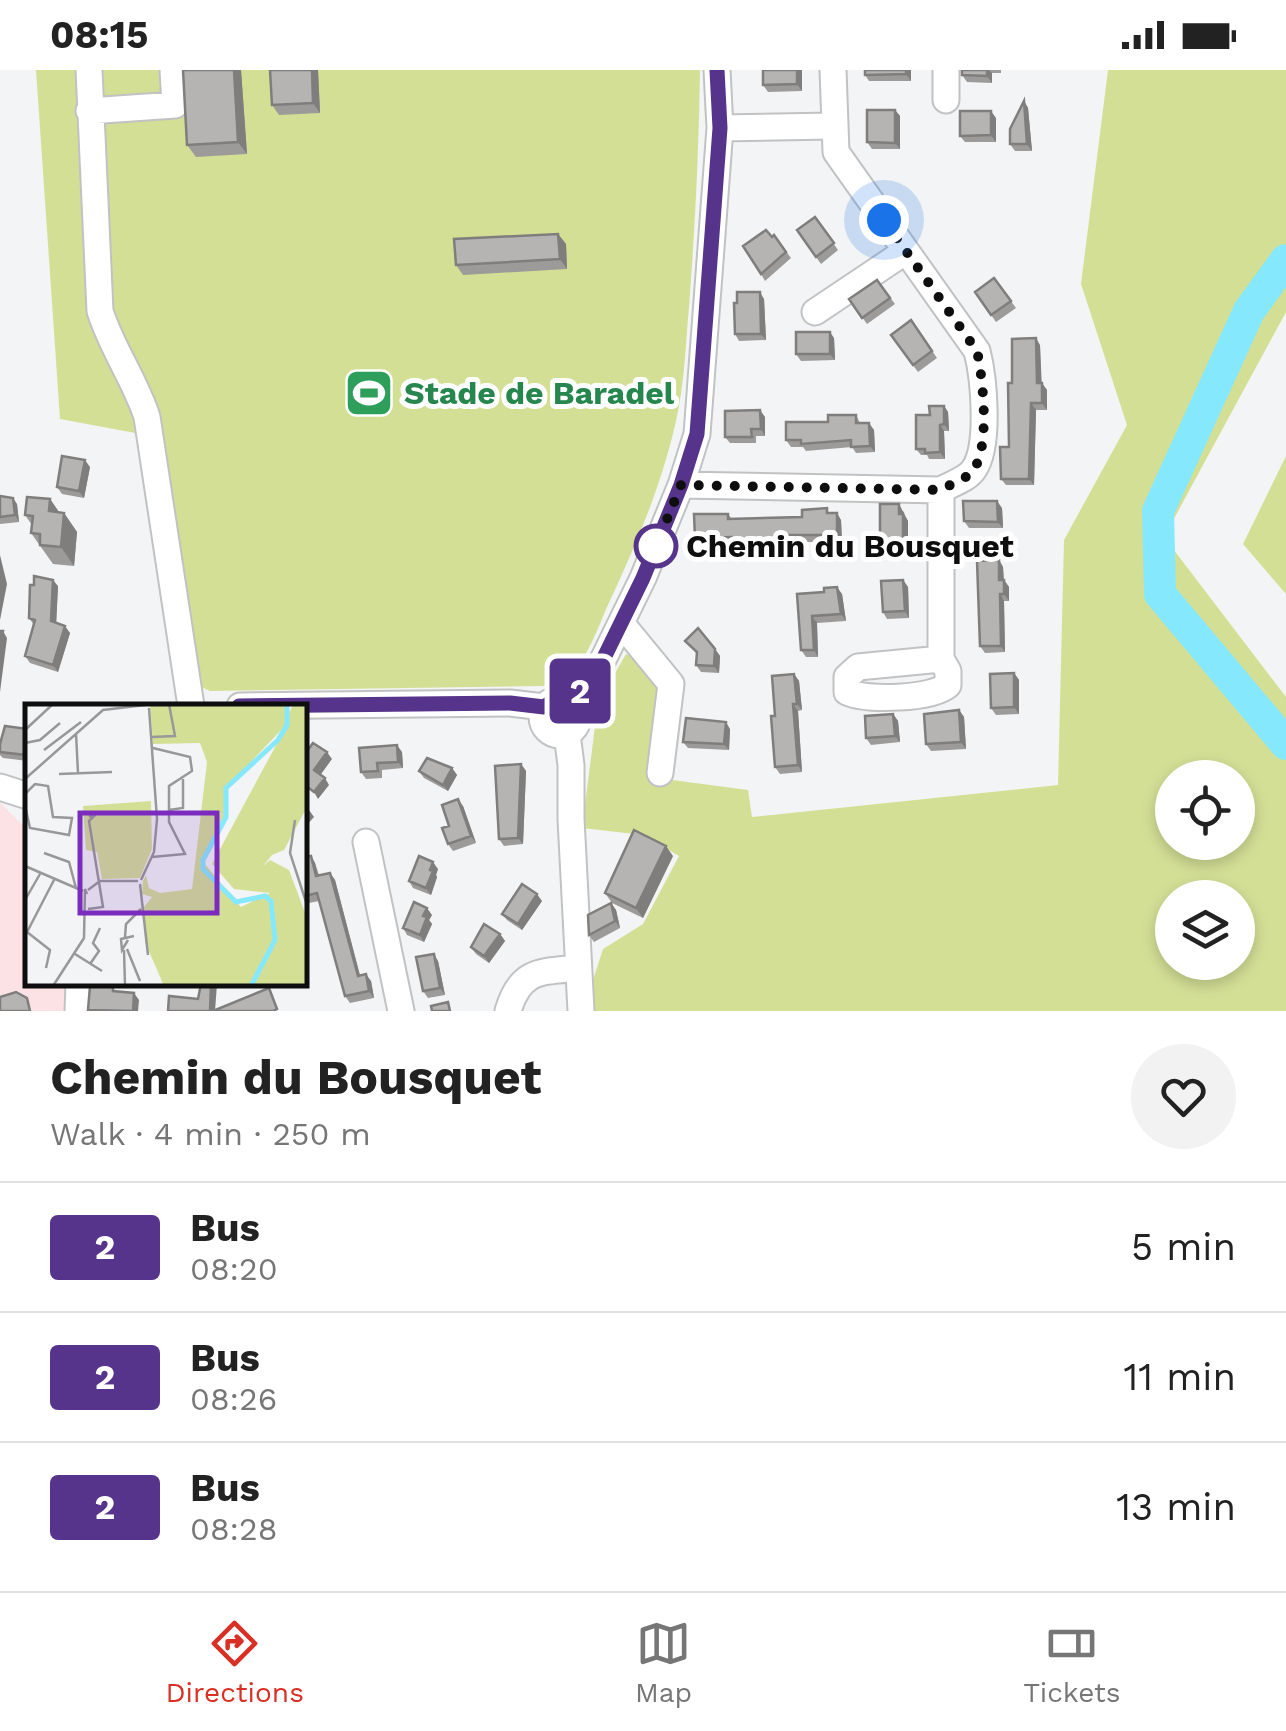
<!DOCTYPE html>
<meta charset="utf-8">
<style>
body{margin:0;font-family:"Work Sans",sans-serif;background:#f2f2f2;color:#222;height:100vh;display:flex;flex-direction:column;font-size:38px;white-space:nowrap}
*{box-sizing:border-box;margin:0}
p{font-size:32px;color:#767676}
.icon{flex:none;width:55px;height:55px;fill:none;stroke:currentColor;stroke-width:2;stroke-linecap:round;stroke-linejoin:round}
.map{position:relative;height:941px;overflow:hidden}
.side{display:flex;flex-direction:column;background:#fff;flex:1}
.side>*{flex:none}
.badge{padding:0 20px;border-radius:8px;font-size:35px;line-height:65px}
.fabs{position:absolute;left:1155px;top:690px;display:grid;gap:20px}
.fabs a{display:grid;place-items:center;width:100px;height:100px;border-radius:50%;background:#fff;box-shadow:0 5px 15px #0003;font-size:50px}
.you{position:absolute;width:50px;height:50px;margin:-25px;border:8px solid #fff;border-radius:50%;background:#1a73e8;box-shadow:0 0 0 15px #1a73e833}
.map>.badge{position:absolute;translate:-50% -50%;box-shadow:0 0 0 5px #fff}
.round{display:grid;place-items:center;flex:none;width:105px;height:105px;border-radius:52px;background:#f2f2f2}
.overview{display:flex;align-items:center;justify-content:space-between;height:170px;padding:0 50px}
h1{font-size:48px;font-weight:700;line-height:75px}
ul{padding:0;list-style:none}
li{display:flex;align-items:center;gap:30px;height:130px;padding:0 50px;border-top:2px solid #e0e0e0}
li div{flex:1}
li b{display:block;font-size:38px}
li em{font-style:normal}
li .badge{min-width:110px;font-weight:700;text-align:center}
.status{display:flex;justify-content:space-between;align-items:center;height:70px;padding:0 50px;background:#fff;direction:ltr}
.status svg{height:28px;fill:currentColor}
.tabs{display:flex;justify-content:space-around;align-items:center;height:140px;border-top:2px solid #e0e0e0;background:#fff;font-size:28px;color:#767676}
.tabs a{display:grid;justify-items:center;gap:5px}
.tabs .active{color:#d93025}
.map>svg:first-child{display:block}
.industrial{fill:#fde2e5}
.green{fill:#d4df96;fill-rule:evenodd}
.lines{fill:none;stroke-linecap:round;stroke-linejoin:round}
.river{stroke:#86e8fc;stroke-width:32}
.minor-casing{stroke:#c1c2c3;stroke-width:29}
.minor{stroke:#fff;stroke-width:25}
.wall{fill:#9c9b9a}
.shaded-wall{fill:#7f7e7d}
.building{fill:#b5b4b3;stroke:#7f7e7d;stroke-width:2.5}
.line-casing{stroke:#fff;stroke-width:22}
.line{stroke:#56348b;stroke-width:15}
.walk{stroke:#0e0e0f;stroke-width:10;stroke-dasharray:0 18}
.stop-dot{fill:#fff;stroke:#56348b;stroke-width:5}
.labels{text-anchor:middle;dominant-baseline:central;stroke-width:10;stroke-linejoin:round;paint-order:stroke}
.leisure-label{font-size:32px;font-weight:bold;fill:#27864d;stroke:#fff;text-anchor:start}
.stop-label{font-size:32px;font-weight:bold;fill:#0e0e0f;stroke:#fff;text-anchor:start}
.inset-river{fill:none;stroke:#86e8fc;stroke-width:5}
.inset-road{fill:none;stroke:#979899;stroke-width:2.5}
.view{fill:#7b2cbf;fill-opacity:0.15;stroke:#7b2cbf;stroke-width:5}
.inset-edge{fill:none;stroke:#0e0e0f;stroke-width:5}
</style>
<div class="status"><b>08:15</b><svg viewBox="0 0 49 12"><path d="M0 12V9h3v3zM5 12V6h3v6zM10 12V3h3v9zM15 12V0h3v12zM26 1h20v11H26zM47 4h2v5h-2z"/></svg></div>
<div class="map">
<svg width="1286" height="941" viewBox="0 0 1286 941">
<rect width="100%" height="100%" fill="#f3f4f5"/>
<!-- industrial -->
<path class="industrial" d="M0,733L27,759L28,914H65L64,941H0Z"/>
<!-- green -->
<path class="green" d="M36,0H700C699,79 695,158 689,237C686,270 685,303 679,336C666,406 637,473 607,537C594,567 581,611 543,616L210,621L197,615L192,548L158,364L146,365L60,349Z
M1108,0H1286V242L1164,467L1286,627V941H583L603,879L643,854L679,786L643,765L582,758L598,633L626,584L647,594L661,612L650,707L748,720L752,747L1058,715L1064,470L1127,355L1081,214ZM1172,708H1238V772H1172ZM1172,828H1238V892H1172Z
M1286,386V524L1243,474Z"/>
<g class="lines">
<!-- river -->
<path class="river" d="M1286,190L1249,241L1158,441L1160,524L1286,674"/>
<!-- minor casing -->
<g class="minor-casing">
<path id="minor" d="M89,0L100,241C112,279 135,310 147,347L191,636
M946,0V30
M89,41L175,35L173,0
M720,58L833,56
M815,242L906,181
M681,415L941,420C951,414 968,409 974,399C990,376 984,308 977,281L836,82L833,0
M941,420V589L948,601V615C932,629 867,631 847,622V607L858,597L941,589
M621,553L671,614L660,703
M542 647a18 18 0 1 1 36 0a18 18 0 1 1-36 0Z
M571,632L597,602L643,508L681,415L697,364L720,58L717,0
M240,636L510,633L544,637
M567,664L571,695V749L581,941
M0,717L28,726
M366,772L401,941
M78,941L79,914
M508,941C520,900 539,902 577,898"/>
</g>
<!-- minor -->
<use href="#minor" class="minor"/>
</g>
<!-- wall -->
<path class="wall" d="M183,0H241L247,84L196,87L187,75Z
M318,0L320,43L279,45L272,35Z
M802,0V21L768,22L763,15Z
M911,0V11H869L865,5Z
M962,0H1001V3H992V13L967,12L962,5Z
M1024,31L1028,38L1032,81H1015L1010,74Z
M895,40L900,46V79H872L867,72Z
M996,48V72H965L960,66Z
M815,147L838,180L821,194L797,160Z
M558,164L566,174L567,199L463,205L456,195Z
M774,165L791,188L765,211L761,204Z
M994,208L1016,238L996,252L975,222Z
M877,210L895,234L867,254L849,229Z
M764,229L766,270L739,271L735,264Z
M911,250L937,288L918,302L891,265Z
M834,268L835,290L801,291L796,284Z
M1040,275L1041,313L1047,320V340H1036L1034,415H1006L1001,409L1009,377L1012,313Z
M944,336L948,342L949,361H944L945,389H929L927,385H921L916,379L930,345Z
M856,345L860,353L874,360L875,382L856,383L852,377L806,381L803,377H791L786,370L828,352Z
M765,347V366H756V373H730L725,367Z
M90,397L84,428L62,424L57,417Z
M0,426L17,434L19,452L0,454Z
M50,429L59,442L64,443L77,462L74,496L53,494L31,463L32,455L25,445Z
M1002,438L1003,458H969L964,451Z
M904,441V445L908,451V476H885L880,469Z
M831,443L841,450L842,472H785L786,478H737L733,473L699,474L695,468L728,444L732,449L802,447Z
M999,490L1003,497L1004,510L1009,517V531H1004L1005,582L985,583L980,576Z
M903,510L908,517L909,548L887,549L883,542Z
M58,516L56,553L70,563L58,602L30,593L25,586L34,555L29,548Z
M797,524H842L846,551L817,553L818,587H806L801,580Z
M685,571L715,579L720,586L719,603L701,602L696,595L697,584Z
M1014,603L1019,610V644L996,645L991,638Z
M794,604L799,611L802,640L798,641L802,702L780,704L775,697V646Z
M959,640L964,647L966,679L931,681L926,674Z
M893,644L898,651L900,672L871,675L866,668Z
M28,659V691L3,688L0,685V674Z
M730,659L729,680L688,678L683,672Z
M402,682L403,698L382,700V708L366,709L361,702Z
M521,694L526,701L523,774L504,776L499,769Z
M452,698L457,705L448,721L424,708L419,701Z
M463,736L476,773L453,781L448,774L449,756Z
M311,786L315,793L319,805L330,803L335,810L360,906L371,911L374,928L350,933L345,926L319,831L309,833L305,828V787Z
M673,786L643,848L612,833L605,823Z
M438,799L436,805L437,807L431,825L413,818L409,811Z
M542,831L522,860L507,850L502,844Z
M611,833L616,840L620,858L594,872L589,865Z
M432,845L429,850L432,854L424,872L407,865L403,858Z
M500,864L505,871L489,893L476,884L471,877Z
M438,891L445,925L428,928L423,921Z"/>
<!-- shaded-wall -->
<path class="shaded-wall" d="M234,0H241L247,84L238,72Z
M312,0H318L320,43L313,33Z
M797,0H802V21L797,14Z
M906,0H911V11L906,4Z
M987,0H989L992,3V13L987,6Z
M1024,31L1028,38L1032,81L1027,74Z
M895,40L900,46V79L895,73Z
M991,41L996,48V72L991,65Z
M558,164L566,174L567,199L560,189Z
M760,222L764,229L766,270L761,264Z
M830,262L834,268L835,290L830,284Z
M1036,268L1040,275L1042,320L1037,313Z
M1042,313L1047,320V340L1042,333Z
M1031,333L1036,340L1034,415L1029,409Z
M944,336L948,342L949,361L944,354Z
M760,340L765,347V366L761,359Z
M869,353L874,360L875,382L870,376Z
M940,355L944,361L945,389L940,382Z
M85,390L90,397L84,428L79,421Z
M13,428L17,434L19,452L15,445Z
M50,429L63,448L64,443L77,462L74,496L61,477L49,441Z
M997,431L1002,438L1003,458L998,452Z
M899,434L908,451V476L903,470Z
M837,443L841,450L842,472L837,465Z
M0,485L7,514L0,550Z
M999,490L1003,497L1004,517L999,510Z
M53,510L58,516L56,558L51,551Z
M903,510L908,517L909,548L905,541Z
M1004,510L1009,517V531L1004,524Z
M837,517L842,524L846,551L841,544Z
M1000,524L1004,531L1005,582L1001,576Z
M812,546L817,553L818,587L814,580Z
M65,556L70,563L58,602L53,595Z
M3,561L7,568L0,622V582Z
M715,579L720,586L719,603L714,596Z
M1014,603L1019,610V644L1014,637Z
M794,604L799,611L802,640L797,634Z
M793,634L798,641L802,702L798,695Z
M959,640L964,647L966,679L961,672Z
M893,644L898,651L900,672L895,666Z
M726,652L730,659L729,680L724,674Z
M397,675L402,682L403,698L398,692Z
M327,682L332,689L319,707L314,700Z
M521,694L526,701L523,774L518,768Z
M452,698L457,705L448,721L443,715Z
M325,708L329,715L318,729L314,722Z
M458,729L463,736L476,773L471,766Z
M309,740L314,747L305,757V745Z
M666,776L673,786L643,848L636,838Z
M311,786L315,793L320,813L316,806Z
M433,792L438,799L436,805L437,807L431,825L426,818Z
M330,803L335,810L362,913L358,906Z
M537,824L542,831L522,860L518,854Z
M611,833L616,840L620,858L615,851Z
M427,838L432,845L429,850L432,854L424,872L420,865L423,846Z
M500,864L505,871L489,893L484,886Z
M434,884L438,891L445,925L440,918Z
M366,904L371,911L374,928L369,921Z
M211,914H217L215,941H210Z
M134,923L139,930L138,941H133Z"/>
<!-- building -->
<path class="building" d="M183,0H234L238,72L187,75Z
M270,0H312L313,33L272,35Z
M763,0H797V14L763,15Z
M865,0H906V4L865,5Z
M962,0H987V6L962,5Z
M1024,31L1027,74H1010V59Z
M867,40H895V73L867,72Z
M960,41H991V65L960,66Z
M815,147L834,173L816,187L797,160Z
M766,160L772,167L774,165L786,182L761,204L743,176Z
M558,164L560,189L456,195L454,169Z
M994,208L1011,231L991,245L975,222Z
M877,210L890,228L862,248L849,229Z
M737,222H760L761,264H735L734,233H737Z
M911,250L932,281L913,295L891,265Z
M796,262H830V284H796Z
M1036,268L1037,313H1042V333H1031L1029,409H1001L1000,377H1009L1008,313H1012V269Z
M929,336H944V354L940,355V382L925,383V379H916V345H930Z
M760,340L761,359H751L752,367H725V341Z
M828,345H856V353H869L870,376L851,377V370L801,374V370H786V352H828Z
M62,386L85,390L79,421L57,417Z
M0,426L13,428L15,445L0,447Z
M27,427L50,429L49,441L64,443L61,477L40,475V464L31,463L33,446L25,445Z
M963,431H997L998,452L964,451Z
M880,434H899V444H903V470L880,469Z
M827,438V443H837V465H781V472H732V467L695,468L694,444H728V449L802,447V440Z
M999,490V510H1004V524H1000L1001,576H980L977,491Z
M34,506L53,510L51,551L65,556L53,595L25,586L35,550L29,548L30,515H34Z
M903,510L905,541L883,542L881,511Z
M837,517L841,544L812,546L814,580H801L797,524L824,522V518Z
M698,558L715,579L714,596L696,595L697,582L685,571Z
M0,561H3L0,582Z
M1014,603V637L991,638L990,604Z
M794,604L797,634H793L798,695L775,697L771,646H775L772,606Z
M959,640L961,672L926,674L924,644Z
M893,644L895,666L866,668L865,646Z
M686,648L726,652L724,674L683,672Z
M5,656L28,659L26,685L0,682V674Z
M313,673L327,682L314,700L325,708L314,722L305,715V684Z
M397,675L398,692L377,693L378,701L361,702L359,678Z
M427,688L452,698L443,715L419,701Z
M521,694L518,768L499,769L495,696Z
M458,729L471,766L448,774L442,758L449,756L442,735Z
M634,760L666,776L636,838L605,823Z
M311,786L316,806L330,803L358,906L366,904L369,921L345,926L317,823L305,826V787Z
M419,786L433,792L430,800L433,801L426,818L409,811Z
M522,814L537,824L518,854L502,844Z
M414,832L427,838L423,846L427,847L420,865L403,858Z
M611,833L615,851L589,865L588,845Z
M484,854L500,864L484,886L471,877Z
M434,884L440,918L423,921L416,887Z
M201,914H211L210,941H168L169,926L198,929Z
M90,916L113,917V921L134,923L133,941L88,940Z
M269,918L277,939L273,941H213Z
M16,922L27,928L30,941H0V927Z
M448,932L450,941H432L431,936Z"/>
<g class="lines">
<!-- line casing -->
<g class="line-casing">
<path id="line" d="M239,636L510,633L544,637L556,629L571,632L597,602L643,508L681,415L697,364L720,58L717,0"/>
</g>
<!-- line -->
<use href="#line" class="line"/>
<!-- walk -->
<path class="walk" d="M656,476L655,479L681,415L940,420C951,414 968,409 974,399C990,376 983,308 977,281L884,150"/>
</g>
<!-- icons -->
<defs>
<g id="stadium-square" transform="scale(2.5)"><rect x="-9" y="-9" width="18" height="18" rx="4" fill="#2e9e5b" stroke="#fff"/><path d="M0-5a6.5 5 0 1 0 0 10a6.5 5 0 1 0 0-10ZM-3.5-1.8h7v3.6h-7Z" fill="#fff"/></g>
</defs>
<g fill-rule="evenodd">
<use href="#stadium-square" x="369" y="323"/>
</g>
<!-- markers -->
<circle class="stop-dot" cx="656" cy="476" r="20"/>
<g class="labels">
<!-- leisure labels -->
<g class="leisure-label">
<text x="404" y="323">Stade de Baradel</text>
</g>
<!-- stop labels -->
<g class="stop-label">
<text x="686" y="476">Chemin du Bousquet</text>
</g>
</g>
<!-- overview -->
<g transform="translate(25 634)">
<rect width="282" height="282" fill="#f3f4f5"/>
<path d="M125,0H261L263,12L268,0H282V103L259,146L247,151L238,162L245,156L264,166L282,214V282H139L120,238L119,203L127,193L117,190L118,177L121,171L124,184L135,189L167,185L182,58L175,39L128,40ZM263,19L187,160L209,185L245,189L216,203L179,159L200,120L199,86ZM126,97L127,145L115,174L77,175L72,148L61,146L58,102Z" fill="#d4df96" fill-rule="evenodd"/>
<path class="inset-river" d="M226,282L250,236L246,197L240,192L211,198L178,165V156L201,113V84L253,36L262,21V0"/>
<path class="inset-road" d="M0,26L28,0M51,29L53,69M127,33L150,32L144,0M0,39L15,36L35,19M19,46L56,18M34,70L87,68M0,75L78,6L120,1M0,90L10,80L23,82L28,113L47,114L44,131L5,124L0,102M144,106L158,104V75M270,116L265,149L283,204M19,149L44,158L51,184M127,153L160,150L144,118V82L167,67L165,53L128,44M0,162L58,187M116,176L129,148L132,115L124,4M115,180L123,251M63,186L75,177H113M0,196L15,170M63,205L78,203L64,117L73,108L64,113M2,228L25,246L21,264M0,232L29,176M100,233L101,220L116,205M103,236L97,246L96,235L109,232M102,245L115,277M99,246L100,282M50,250L77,267M65,260L74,247L68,239L75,224M28,282L59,234L60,185L62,190"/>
<path class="view" d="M55,109H192V209H55Z"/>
<rect width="282" height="282" class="inset-edge"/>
</g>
</svg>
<div class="fabs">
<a><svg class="icon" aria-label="locate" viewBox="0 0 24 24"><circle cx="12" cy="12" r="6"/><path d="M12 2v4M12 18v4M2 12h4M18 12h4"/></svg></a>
<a><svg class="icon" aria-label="layers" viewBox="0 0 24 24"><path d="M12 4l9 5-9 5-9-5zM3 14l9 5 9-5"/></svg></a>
</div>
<div class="you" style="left:884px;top:150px"></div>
<b class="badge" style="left:580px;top:621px;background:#56348b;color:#fff">2</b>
</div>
<section class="side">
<div class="overview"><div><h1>Chemin du Bousquet</h1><p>Walk · 4 min · 250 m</p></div><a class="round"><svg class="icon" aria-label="heart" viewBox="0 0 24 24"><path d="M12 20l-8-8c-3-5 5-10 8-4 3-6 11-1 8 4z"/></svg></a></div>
<ul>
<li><span class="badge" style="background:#56348b;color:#fff">2</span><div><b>Bus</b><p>08:20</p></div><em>5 min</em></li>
<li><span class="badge" style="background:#56348b;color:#fff">2</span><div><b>Bus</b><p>08:26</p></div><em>11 min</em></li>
<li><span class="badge" style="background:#56348b;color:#fff">2</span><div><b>Bus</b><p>08:28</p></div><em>13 min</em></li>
</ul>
</section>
<nav class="tabs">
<a class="active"><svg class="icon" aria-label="directions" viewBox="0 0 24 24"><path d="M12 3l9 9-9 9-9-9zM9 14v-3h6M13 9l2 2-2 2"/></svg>Directions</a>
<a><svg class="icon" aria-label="map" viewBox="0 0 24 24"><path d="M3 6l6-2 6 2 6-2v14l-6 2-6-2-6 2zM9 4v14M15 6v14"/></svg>Map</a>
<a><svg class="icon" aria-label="tickets" viewBox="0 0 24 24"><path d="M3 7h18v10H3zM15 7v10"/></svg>Tickets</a>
</nav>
